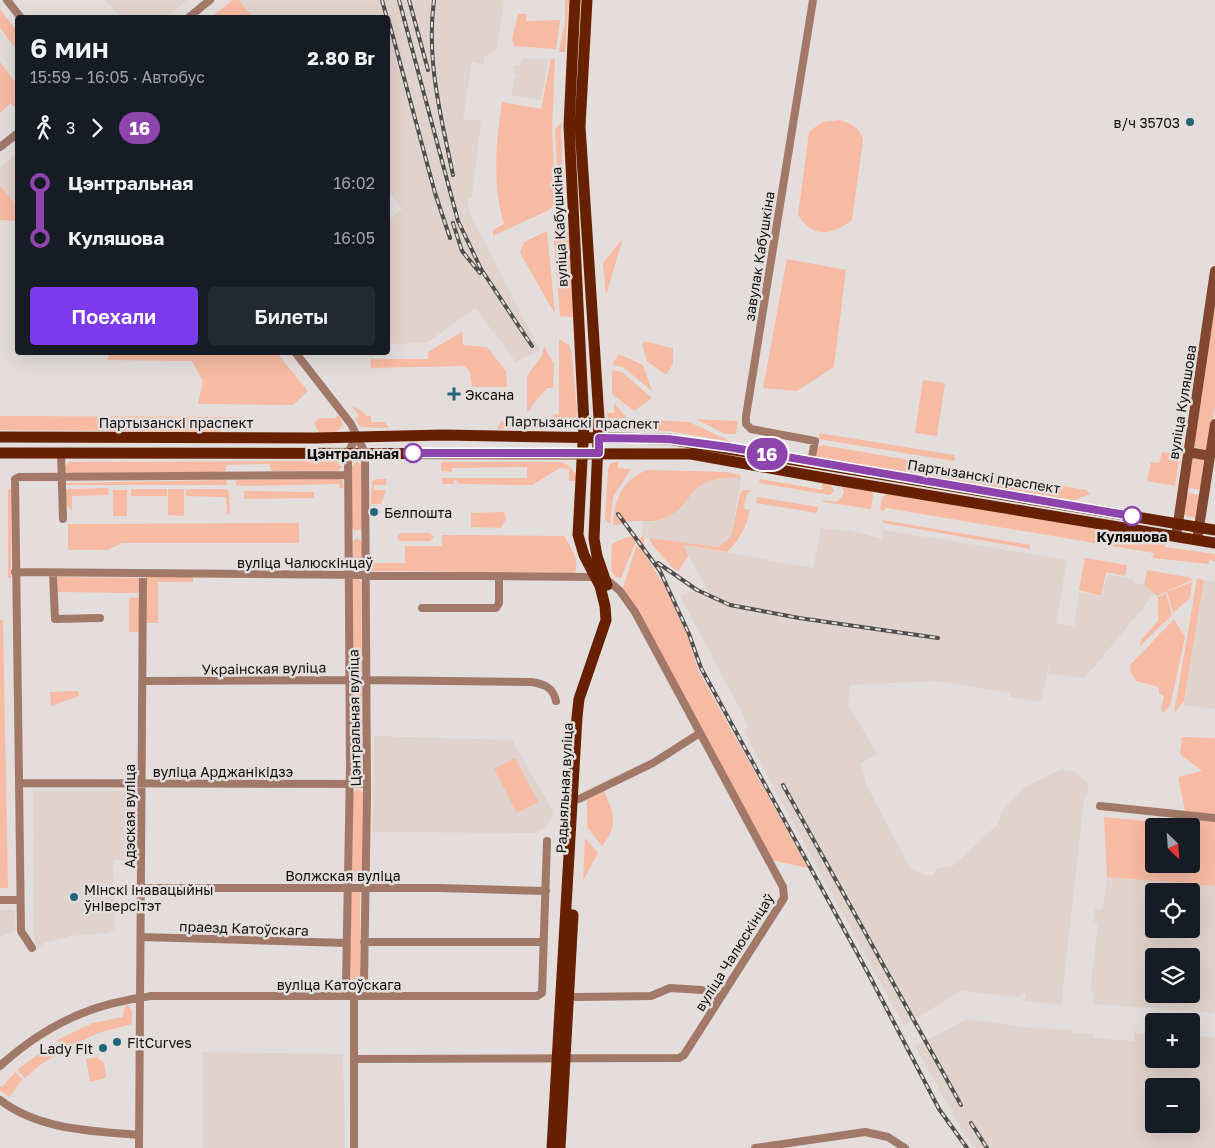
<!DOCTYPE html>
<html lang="ru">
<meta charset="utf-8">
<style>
body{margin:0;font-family:"Golos Text",sans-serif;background:#242831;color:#f1f3f6;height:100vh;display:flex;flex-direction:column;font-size:19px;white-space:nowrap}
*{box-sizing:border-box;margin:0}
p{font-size:16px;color:#9ea1a6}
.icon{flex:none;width:28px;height:28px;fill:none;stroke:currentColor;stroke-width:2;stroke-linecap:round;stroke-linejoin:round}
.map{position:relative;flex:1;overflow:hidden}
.details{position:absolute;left:15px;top:15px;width:375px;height:340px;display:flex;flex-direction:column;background:#171b24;border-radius:5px;box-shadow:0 5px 20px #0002}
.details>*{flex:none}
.badge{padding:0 10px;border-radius:16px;font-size:18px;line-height:32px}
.needle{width:32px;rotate:155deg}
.controls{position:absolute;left:1145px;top:818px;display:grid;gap:10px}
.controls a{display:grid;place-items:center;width:55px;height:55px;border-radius:5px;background:#171b24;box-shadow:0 5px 20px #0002;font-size:25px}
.map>.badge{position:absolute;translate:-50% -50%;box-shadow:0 0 0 2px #fff}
.legs{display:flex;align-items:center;gap:8px;height:55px;padding:0 15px;font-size:16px}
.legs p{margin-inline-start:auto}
.overview{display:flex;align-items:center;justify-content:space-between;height:85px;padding:0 15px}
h1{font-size:28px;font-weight:600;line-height:38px}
.cta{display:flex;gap:10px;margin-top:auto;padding:10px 15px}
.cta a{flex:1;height:58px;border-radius:5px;background:#7c3aed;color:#fff;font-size:20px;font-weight:600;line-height:58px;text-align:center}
.cta a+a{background:#242831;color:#f1f3f6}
ul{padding:0 15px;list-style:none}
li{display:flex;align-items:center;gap:18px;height:55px;font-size:19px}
li i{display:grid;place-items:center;width:8px;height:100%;margin:0 6px;background:currentColor}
li i::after{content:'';width:12px;height:12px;margin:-6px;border:4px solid;border-radius:50%;background:#171b24}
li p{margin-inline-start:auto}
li:first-child i{background:linear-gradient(#0000 50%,currentColor 0)}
li:last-child i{background:linear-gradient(currentColor 50%,#0000 0)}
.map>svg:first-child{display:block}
.built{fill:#e0d2cd;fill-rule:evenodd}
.green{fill:#f7baa3;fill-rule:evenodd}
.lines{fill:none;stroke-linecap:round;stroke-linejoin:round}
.street{stroke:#a27969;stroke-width:8}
.secondary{stroke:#814731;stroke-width:10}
.primary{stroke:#682100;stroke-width:11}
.rail-casing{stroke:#514e4c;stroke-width:4}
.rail{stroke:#e3dedc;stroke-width:2;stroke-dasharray:5.5;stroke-linecap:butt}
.line-1-casing{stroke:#fff;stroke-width:11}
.line-1{stroke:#8e44ad;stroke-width:8}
.poi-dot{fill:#256379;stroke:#e3dedc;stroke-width:2}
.stop-1-dot{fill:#fff;stroke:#8e44ad;stroke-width:2.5}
.labels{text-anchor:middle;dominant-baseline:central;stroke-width:5;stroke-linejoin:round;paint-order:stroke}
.poi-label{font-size:14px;fill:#110f0e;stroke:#e3dedc;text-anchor:start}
.street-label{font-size:14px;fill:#110f0e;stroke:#e3dedc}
.stop-label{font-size:14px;font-weight:bold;fill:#110f0e;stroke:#e3dedc;text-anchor:end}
</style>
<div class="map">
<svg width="1215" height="1148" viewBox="0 0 1215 1148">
<rect width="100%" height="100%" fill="#e3dedc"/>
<!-- built -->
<path class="built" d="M105,0H187L166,18L121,17Z
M239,0H504L497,48L484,57V65L472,62L463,120H481L472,198L467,200L470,214L540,350L516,362L475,308L427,343L388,344V220L402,209L388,190V18L253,17Z
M522,58L549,59L541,100L511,95L516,74L513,73L515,65H520Z
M17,153V207L0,218V168Z
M718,477L741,478L731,538L717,547L642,537L643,521L655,522L673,514L697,485Z
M821,528L844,531L845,529L882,539L884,530L1067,560L1056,624L1074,626L1079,592L1102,597L1107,574L1134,580V583L1144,585L1155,593L1085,678L1048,674L1050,659L1041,702L1010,697V693L938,681L851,685L848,704L877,754L861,763L866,784L910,868L925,875H933L936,869L954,865L997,825L1004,808L1025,787L1061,769L1075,772L1087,782L1088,790L1084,800L1061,1005L1025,1001L1026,994L1020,993L1019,997L960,991L904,1026L754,751L744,730L748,727L740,709L680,596L690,591L707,598L709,593L683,545L813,568Z
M1204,580L1215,581V709L1184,705Z
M374,736L512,740L554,813L545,828L535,833L373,832Z
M33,791H132L133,860H113L115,928L109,933L70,936L45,943L37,949L34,941Z
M1107,877L1215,886V1013L1093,1004L1094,993L1090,992L1098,923L1093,922L1095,909H1103ZM1154,891H1191V929H1154ZM1154,956H1191V994H1154Z
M0,910H14L16,930L0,937Z
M968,1019L1023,1027L1073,1030V1033L1093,1034V1038L1134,1041V1033L1154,1034V1059H1191V1036L1215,1037V1148H976L964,1134L915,1046ZM1154,1086H1191V1124H1154Z
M203,1052L343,1054L345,1148H203Z"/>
<!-- green -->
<path class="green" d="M233,0H239L253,17H211Z
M565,0H569L565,52H559L565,22Z
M0,9L17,31V50L0,28Z
M518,14H527L526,21L560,20L556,49L514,46L512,39Z
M551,59H555L552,129L556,202L549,210L493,236V230L504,224C492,182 496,144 502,102L541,109Z
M0,62L17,84V110L11,103L0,113Z
M840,120C851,124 860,127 863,140L852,220C831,236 813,238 798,215L809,132L822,122Z
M561,123L563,207L560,213L552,216L559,205L555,129Z
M0,186L17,206V239L16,221L0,220Z
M560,227L569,232L573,317L560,316L553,229Z
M547,231L555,314L520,253L524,242Z
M623,238L606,295L603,263Z
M787,259L846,270L834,367L797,391L763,388Z
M1215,305V406L1208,449L1206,450L1194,447Z
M462,332L463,345L487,347L506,371L507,387H472L470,373L465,366L371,368L370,359H428V352Z
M559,339L569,345L572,354L577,413L576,421L568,429H497L501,421L549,422L553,419V415L559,414Z
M644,342C654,342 662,347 673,348V364L666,375L647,361L642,344Z
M544,346L554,364L553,388H547L531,407L530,411H527V376L542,355Z
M110,353H277L308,391L293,405L198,404L203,381L192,361L107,360Z
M619,354L643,365L652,391L623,367L612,365Z
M612,370L622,372L652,398L634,411L612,394Z
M923,380L945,383L937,436L915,433Z
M606,403L608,413H614V403L627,418H615V423L635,424L640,419L689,422L732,442L669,431L620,430L608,421Z
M352,406L361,410L367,416H371V422H385L389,428L361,427L355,419L359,416Z
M339,415L343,425L336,433H319L314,423L319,418H335Z
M0,416L244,417V422H230L220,432L0,430Z
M696,419L738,421L736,434H725Z
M819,433L954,455L955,459L953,461L819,439Z
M822,445L1086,490L1090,494L1070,502L820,459L816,455L817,448Z
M1162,452L1180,454L1175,486L1147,481L1151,462L1159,463Z
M1193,458L1206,459L1202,490L1188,488Z
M336,461L342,467L338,471H271L269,464L227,465L225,472L70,473L65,471L64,467L69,462Z
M357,461L362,467V526L361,529L355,531L351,527V467Z
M618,461V468L631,469L613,497L610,524L605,519L608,470L610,464Z
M441,462H561C570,465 576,471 577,481H569V469L560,468L532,485L460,484L453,479L455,484H443L441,478H527V467L452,468V472L441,471Z
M647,470L725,472L740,475L741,478C683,474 698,506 662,519C652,523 642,520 631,521C624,521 620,526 613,525C614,500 623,479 647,470Z
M336,478L342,480L344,488H339V484L236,486V481L239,480Z
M376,479H386V485H374V490H386L381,504H371L372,481Z
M760,479L823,490L822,483L831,485L834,491L830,495L759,483Z
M226,480L228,485H65L64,483Z
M841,484L870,489L873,495L871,509L823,502V500L836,502L841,498L844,492Z
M108,488L109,495L72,496V511L66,504L65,491L67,489Z
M8,489H11V578H8Z
M131,489H167V496H131Z
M168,489H184V516L168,515Z
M191,489H226L229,492L230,514L227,515L226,497L186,496V490Z
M113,490H127V516H113Z
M743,490H752C745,494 745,501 744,509L750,510C746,528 740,539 727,552L684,545L688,556L679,571L675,570L653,546L649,538L718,547L731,537L740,494Z
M244,491L314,492V498L244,499Z
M888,492L1165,541V547L1215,554V561L1209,560V564L1153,558L1154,553L886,508L883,511L880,509L882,498Z
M1187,493L1201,495L1198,515L1195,518L1186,516L1184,513Z
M757,497L818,507L817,513L756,503Z
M504,512L506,519L501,528L471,527V513Z
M882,520L1030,545V549L884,523Z
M299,523V543H122L108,550H68V524Z
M400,533H430L434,537L430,541H400L397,537Z
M442,535L564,536C571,548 580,559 575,573L372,571V563H405V546H442Z
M643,535L646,556L667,590L688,637L698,670L808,868L771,860L622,591L637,544Z
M638,536L621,578L615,577L611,569L612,544L626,537Z
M357,538L362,542V567L359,570H354L352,542Z
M1085,558L1127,565L1125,576L1106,572L1101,596L1079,590Z
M1147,570L1192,578V580L1157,596L1144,585Z
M146,576H193V582H158V623H145Z
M58,577L139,578V593L58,592Z
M354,578H358L361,583L362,672L357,675L352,672V580Z
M1197,579L1204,580L1184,701L1174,713Z
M1192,582L1190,598L1173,613L1167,592Z
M1166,593L1172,615L1140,646L1141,640L1158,621V597Z
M129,598H140L139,632H129Z
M1174,619L1185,637L1170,706L1163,713L1161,709L1164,696L1159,694V687L1136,681L1131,673L1130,665Z
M0,620H3L8,888H0Z
M358,683L363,685V776L358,780L353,777V686Z
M78,691L79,696L51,706L50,692Z
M1182,737L1215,738V886L1107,877L1104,817L1188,825L1178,777L1202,771L1180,754ZM1154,826H1191V864H1154Z
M515,758L538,802L517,813L494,769Z
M358,788L363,793L362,877L359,882H356L352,878L353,793Z
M604,791C614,813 619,825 602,846L587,827V800Z
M585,838L598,853L583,881Z
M353,891L359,892L360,894V987L355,990L350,987V894Z
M127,1005L132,1010V1024L98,1033L63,1050L57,1040L93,1023L123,1017L124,1009Z
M53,1043L59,1053L40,1065L25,1078L17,1070Z
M97,1057L104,1063L106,1078L90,1082L86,1059Z
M15,1072L23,1079L9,1097L0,1090V1086L2,1087Z"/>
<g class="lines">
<!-- street -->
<path class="street" d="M7,0L21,18
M188,18L210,0
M0,147L18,133
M295,352L351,424L365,453L367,795L364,983L354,997
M61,453L63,519
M811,462L815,441L751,429L746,424V416L813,0
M15,572L595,577
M53,573L55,619L100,618
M422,608H496L499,603V576
M142,681L366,680L531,682C544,684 553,687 556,701
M19,783L367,784
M579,799L653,763L700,733
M1100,806L1215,818
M141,888H439L546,891
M0,900H20
M141,937L346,943
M364,942H543
M32,948L21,931L15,479L19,477L348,475
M576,997L651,996L670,988L702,990L719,998
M355,1059L679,1058L684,1055L784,898L783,887L635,612L620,591L605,578
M0,1066C36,1033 79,1009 128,1000C135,998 143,998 150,996H537L542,993L547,841
M0,1100C39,1130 92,1131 139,1135
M139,1148L143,573
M354,1148V997L346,983L350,768L348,453L356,437
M755,1148L865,1132L888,1137L905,1148"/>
<!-- secondary -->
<path class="secondary" d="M1188,452L1210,456
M1177,530L1215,271
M1198,534L1215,424"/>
<!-- primary -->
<path class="primary" d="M587,0L580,126L599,418L594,539L597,556L607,585
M0,437L315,438L443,435L668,439L1215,530
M0,453L691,454L836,480L1215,543
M552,1148L577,717L579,699L606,620L605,606L600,586L584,555L578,535L584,424L569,126L575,0
M560,1148L573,915"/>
<!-- rail casing -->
<g class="rail-casing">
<path id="rail" d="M382,0L387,18
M399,0L458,221L481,269L532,346
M409,0L428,70
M434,0C426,60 441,117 453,175
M388,18L435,193L450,238
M453,223L462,251L480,273
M618,514L660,571L689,634L701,668L868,973L939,1109L967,1148
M658,563L697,590L730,605L799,618L938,638
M783,785L961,1105
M971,1123L987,1148"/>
</g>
<!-- rail -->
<use href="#rail" class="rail"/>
</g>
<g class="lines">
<!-- line-1 casing -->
<g class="line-1-casing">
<path id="line-1" d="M413,453H599V438L668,439L728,447L1132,516"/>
</g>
<!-- line-1 -->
<use href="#line-1" class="line-1"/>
</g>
<!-- markers -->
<g class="poi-dot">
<circle cx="1190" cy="122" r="5"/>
<path d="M451.5 386.5h5v5h5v5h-5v5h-5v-5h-5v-5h5z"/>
<circle cx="374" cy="512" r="5"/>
<circle cx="74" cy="897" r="5"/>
<circle cx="117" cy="1042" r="5"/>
<circle cx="103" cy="1048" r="5"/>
</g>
<g class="stop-1-dot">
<circle cx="413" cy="453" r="9"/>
<circle cx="1132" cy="516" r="9"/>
</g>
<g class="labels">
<!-- poi labels -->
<g class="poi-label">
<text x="1180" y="122" text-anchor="end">в/ч 35703</text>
<text x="465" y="394">Эксана</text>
<text x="384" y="512">Белпошта</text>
<text x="84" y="889">Мінскі інавацыйны<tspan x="84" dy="16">ўніверсітэт</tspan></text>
<text x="127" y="1042">FitCurves</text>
<text x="93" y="1048" text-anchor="end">Lady Fit</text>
</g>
<!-- street labels -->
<g class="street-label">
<text transform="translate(559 227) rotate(-93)">вуліца Кабушкіна</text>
<text transform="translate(759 256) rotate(-81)">завулак Кабушкіна</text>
<text transform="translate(1182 402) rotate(-81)">вуліца Куляшова</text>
<text x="176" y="422">Партызанскі праспект</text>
<text transform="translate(582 422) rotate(1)">Партызанскі праспект</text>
<text transform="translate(984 476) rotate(9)">Партызанскі праспект</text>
<text x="305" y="562">вуліца Чалюскінцаў</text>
<text transform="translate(264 668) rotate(-1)">Украінская вуліца</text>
<text transform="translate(354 718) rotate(-91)">Цэнтральная вуліца</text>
<text x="223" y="771">вуліца Арджанікідзэ</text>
<text transform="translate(564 788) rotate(-87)">Радыяльная вуліца</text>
<text transform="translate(129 816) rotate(-90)">Адэская вуліца</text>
<text x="343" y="875">Волжская вуліца</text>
<text transform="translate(244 928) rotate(2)">праезд Катоўскага</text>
<text transform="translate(734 952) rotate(-58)">вуліца Чалюскінцаў</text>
<text x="339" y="984">вуліца Катоўскага</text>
</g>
<!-- stop labels -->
<g class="stop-label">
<text x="399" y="453">Цэнтральная</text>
<text x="1132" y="536" text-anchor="middle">Куляшова</text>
</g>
</g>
</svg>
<div class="controls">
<a><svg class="needle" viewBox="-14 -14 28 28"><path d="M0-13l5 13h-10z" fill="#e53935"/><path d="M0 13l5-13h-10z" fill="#9ea1a6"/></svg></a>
<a><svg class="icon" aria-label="locate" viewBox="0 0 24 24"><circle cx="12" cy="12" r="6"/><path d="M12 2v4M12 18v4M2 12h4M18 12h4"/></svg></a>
<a><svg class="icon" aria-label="layers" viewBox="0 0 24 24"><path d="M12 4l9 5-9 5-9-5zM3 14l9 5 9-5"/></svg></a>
<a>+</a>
<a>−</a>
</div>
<b class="badge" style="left:767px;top:454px;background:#8e44ad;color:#fff">16</b>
<section class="details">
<div class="overview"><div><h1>6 мин</h1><p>15:59 – 16:05 · Автобус</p></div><b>2.80 Br</b></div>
<div class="legs"><svg class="icon" aria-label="walk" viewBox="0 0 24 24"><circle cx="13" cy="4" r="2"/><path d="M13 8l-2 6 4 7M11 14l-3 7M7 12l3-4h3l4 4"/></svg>3<svg class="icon" aria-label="forward" viewBox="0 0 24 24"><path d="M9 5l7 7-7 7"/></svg><b class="badge" style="background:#8e44ad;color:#fff">16</b></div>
<ul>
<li><i style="color:#8e44ad"></i><b>Цэнтральная</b><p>16:02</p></li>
<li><i style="color:#8e44ad"></i><b>Куляшова</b><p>16:05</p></li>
</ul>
<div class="cta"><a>Поехали</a><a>Билеты</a></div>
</section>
</div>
